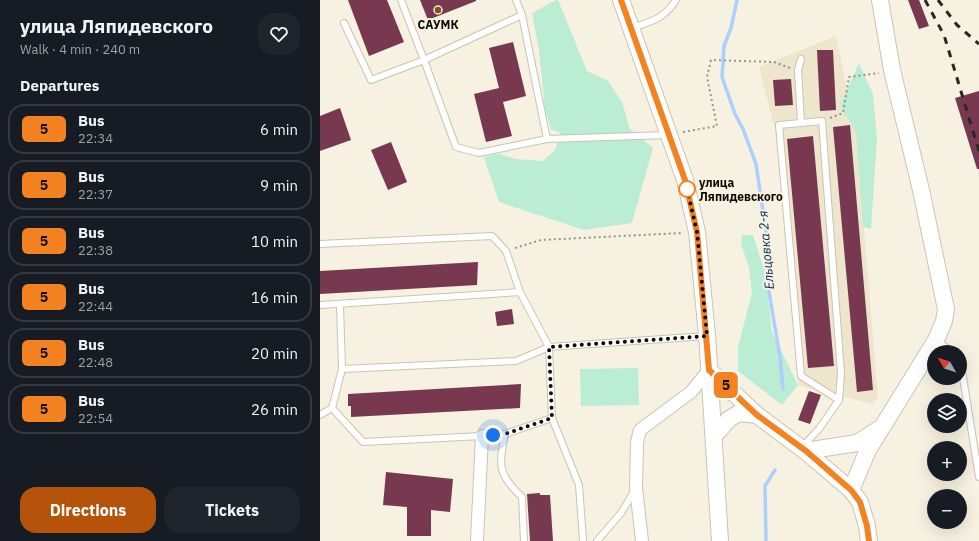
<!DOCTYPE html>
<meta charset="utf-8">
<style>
body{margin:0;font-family:"IBM Plex Sans",sans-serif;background:#20242c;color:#f1f3f6;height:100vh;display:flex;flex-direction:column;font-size:15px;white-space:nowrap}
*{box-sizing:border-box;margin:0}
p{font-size:13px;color:#9ea1a6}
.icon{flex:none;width:22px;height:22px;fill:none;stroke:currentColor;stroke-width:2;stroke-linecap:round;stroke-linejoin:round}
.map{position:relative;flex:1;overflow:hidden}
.drawer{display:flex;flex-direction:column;background:#171b24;width:320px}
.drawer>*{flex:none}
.badge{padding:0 8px;border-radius:6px;font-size:14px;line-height:26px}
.needle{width:26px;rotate:309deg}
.fabs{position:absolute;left:607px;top:345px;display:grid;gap:8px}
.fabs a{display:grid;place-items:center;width:40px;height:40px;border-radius:50%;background:#171b24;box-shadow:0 4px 16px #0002;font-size:20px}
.you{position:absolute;width:20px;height:20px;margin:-10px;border:3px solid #fff;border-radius:50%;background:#1a73e8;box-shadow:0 0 0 6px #1a73e833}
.map>.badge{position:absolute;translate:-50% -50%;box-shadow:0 0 0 2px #fff}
h2{padding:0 20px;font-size:15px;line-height:36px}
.round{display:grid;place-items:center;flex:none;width:42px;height:42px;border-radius:16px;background:#20242c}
.head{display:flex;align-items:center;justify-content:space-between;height:68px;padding:0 20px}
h1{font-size:19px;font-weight:700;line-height:30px}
.action{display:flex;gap:8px;margin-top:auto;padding:8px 20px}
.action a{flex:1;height:46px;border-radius:16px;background:#b45309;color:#fff;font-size:16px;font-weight:700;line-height:46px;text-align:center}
.action a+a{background:#20242c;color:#f1f3f6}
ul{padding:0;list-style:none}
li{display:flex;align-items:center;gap:12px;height:50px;margin:0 8px 6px;padding:0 12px;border:2px solid #363941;border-radius:16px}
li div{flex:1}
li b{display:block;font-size:15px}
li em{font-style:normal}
li .badge{min-width:44px;font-weight:700;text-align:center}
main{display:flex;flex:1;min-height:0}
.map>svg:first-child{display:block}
.built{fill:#ede6cd}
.green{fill:#baedd4}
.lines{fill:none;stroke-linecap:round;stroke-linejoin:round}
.stream{stroke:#adcffd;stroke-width:3.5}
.building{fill:#783850}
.lane-casing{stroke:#c9c4b4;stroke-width:8}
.street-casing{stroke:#c9c4b4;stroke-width:14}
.secondary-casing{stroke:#c9c4b4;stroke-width:18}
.path{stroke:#979488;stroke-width:2;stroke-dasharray:2 3;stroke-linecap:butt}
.lane{stroke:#fff;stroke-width:6}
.street{stroke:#fff;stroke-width:12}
.secondary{stroke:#fff;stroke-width:16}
.rail{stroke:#2b2822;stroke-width:3;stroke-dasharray:7 7;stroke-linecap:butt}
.line-casing{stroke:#fff;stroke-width:9}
.line{stroke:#f58220;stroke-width:6}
.walk{stroke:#0d0b06;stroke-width:4;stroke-dasharray:0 7.2}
.poi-dot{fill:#8d4b18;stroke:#f6f1e0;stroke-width:1.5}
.stop-dot{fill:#fff;stroke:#f58220;stroke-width:2}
.labels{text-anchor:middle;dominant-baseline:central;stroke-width:4;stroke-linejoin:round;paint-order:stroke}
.poi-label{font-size:12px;font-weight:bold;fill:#0d0b06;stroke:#f6f1e0}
.stop-label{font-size:12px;font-weight:bold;fill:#0d0b06;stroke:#f6f1e0;text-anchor:start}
.water-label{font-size:13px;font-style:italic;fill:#083062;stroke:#f6f1e0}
</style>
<main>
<section class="drawer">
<div class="head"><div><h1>улица Ляпидевского</h1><p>Walk · 4 min · 240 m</p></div><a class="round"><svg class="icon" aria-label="heart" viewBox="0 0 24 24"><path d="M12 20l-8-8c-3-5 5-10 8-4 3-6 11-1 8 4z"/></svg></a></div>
<h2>Departures</h2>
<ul>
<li><span class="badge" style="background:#f58220;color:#111">5</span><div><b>Bus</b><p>22:34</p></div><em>6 min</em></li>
<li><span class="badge" style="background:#f58220;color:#111">5</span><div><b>Bus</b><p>22:37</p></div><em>9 min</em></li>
<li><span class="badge" style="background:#f58220;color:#111">5</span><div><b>Bus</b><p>22:38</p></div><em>10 min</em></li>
<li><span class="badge" style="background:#f58220;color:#111">5</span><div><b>Bus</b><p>22:44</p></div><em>16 min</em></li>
<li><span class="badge" style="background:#f58220;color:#111">5</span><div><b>Bus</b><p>22:48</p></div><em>20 min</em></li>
<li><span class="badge" style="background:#f58220;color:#111">5</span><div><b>Bus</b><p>22:54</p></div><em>26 min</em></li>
</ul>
<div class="action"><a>Directions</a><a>Tickets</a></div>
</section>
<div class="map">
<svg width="659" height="541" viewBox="0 0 659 541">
<rect width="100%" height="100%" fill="#f6f1e0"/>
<!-- built -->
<path class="built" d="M516,36L536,133L558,398L552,404L478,385L456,133L439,67Z"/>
<!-- green -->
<path class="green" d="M236,0H238L267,71L288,81L302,102L310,129L333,148L312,223L264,230L179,202L164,158L176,153L196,159L223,161L235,150L240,133L231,129L225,109L219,50L212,13Z
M539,63L553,94L557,138L551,229L543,227L536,133L520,105Z
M422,235H433L445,273L452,332L478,385L462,405L418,371V347L432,293L429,267L421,244Z
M318,368L319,405L261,406L260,369Z"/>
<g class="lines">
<!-- stream -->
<path class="stream" d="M417,0L411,28L404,46L402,77L415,114L423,129L436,164L447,238L449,292L460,357L463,389
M446,541L445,486L455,470"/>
</g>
<!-- building -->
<path class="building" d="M28,0H67L84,42L49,56Z
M100,0H156V1L108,20Z
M588,0H599L609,26L599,29Z
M193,42L206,96L183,102L192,136L166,142L154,94L179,88L169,48Z
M497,50H513L516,110L500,111Z
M471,79L473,105L455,106L453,80Z
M659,91V169H657L635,98Z
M20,108L31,140L0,151V116Z
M530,125L553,390L537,392L513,127Z
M493,136L514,366L488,368L467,139Z
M71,142L87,182L68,190L51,150Z
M158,262L157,285L0,294V271Z
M192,309L194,324L177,326L175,312Z
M201,384L200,408L31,417V406H28V394Z
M489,391L501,395L490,424L478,420Z
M66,472L133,479L130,512L111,510V536H87V507L63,505Z
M220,493V495H230L233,541H210L207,494Z"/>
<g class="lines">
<!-- lane casing -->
<g class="lane-casing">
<path id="lane" d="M196,0L202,15L227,139L348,135
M202,15L104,60L136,147L159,153L227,139
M24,23L51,80L104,60L81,0
M312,28C332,21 344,19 356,0
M481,59L478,70L481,122
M0,244L172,236L186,251L200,292
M0,305L200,292L229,347L386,336
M616,340L632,352
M640,359L659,477
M12,408L43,442L162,436L185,434L232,418L229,347L196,361L22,369L20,305
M0,415L12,408L22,369
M232,418L259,485L263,541
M185,434C179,465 177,474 202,497L204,541
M481,448L499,429L519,400L521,373L502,121L459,125L481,376L519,400
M277,541L301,513L315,490"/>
</g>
<!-- street casing -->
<g class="street-casing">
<path id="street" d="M157,541L162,436
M322,541L316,488L317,442L320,430L371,392L389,370"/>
</g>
<!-- secondary casing -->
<g class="secondary-casing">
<path id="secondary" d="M301,0L365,180L377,232L387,335L400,541
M389,370L437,415L485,451L531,490L540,502L547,526L549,541
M394,436L409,419L419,413L437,415
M485,451L537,443L559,429
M531,490L548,450L616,340L624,321L626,309L601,190L572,70L560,0"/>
</g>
<!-- path -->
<path class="path" d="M510,118L523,113L529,77L559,73
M363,132L397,126L387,77L391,60L454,62L470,68
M195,248L221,240L363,233"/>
<!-- lane -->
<use href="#lane" class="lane"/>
<!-- street -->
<use href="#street" class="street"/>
<!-- secondary -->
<use href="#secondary" class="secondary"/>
<!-- rail -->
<path class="rail" d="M605,0L624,35L659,151
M618,0L637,25L659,44"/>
</g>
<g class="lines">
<!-- line casing -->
<g class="line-casing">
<path id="line" d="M301,0L365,180L377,232L389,370L437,415L486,451L531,490L540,502L547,526L549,541"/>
</g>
<!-- line -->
<use href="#line" class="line"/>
<!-- walk -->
<path class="walk" d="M173,435L185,434L232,418L229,347L387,336L377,232L367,189"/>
</g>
<!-- markers -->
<circle class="poi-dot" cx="118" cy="10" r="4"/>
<circle class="stop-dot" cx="367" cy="189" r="8"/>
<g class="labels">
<!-- poi labels -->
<g class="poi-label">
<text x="118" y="24">САУМК</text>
</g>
<!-- stop labels -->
<g class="stop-label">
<text x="379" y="182">улица<tspan x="379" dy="14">Ляпидевского</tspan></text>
</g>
<!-- water labels -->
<g class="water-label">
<text transform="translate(446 250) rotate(-95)">Ельцовка 2-я</text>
</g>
</g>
</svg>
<div class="fabs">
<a><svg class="needle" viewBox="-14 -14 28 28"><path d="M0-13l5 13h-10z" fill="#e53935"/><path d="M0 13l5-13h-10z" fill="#9ea1a6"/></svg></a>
<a><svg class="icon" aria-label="layers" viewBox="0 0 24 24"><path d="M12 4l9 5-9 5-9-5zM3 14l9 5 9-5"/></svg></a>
<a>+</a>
<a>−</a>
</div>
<div class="you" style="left:173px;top:435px"></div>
<b class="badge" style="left:406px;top:385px;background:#f58220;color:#111">5</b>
</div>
</main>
